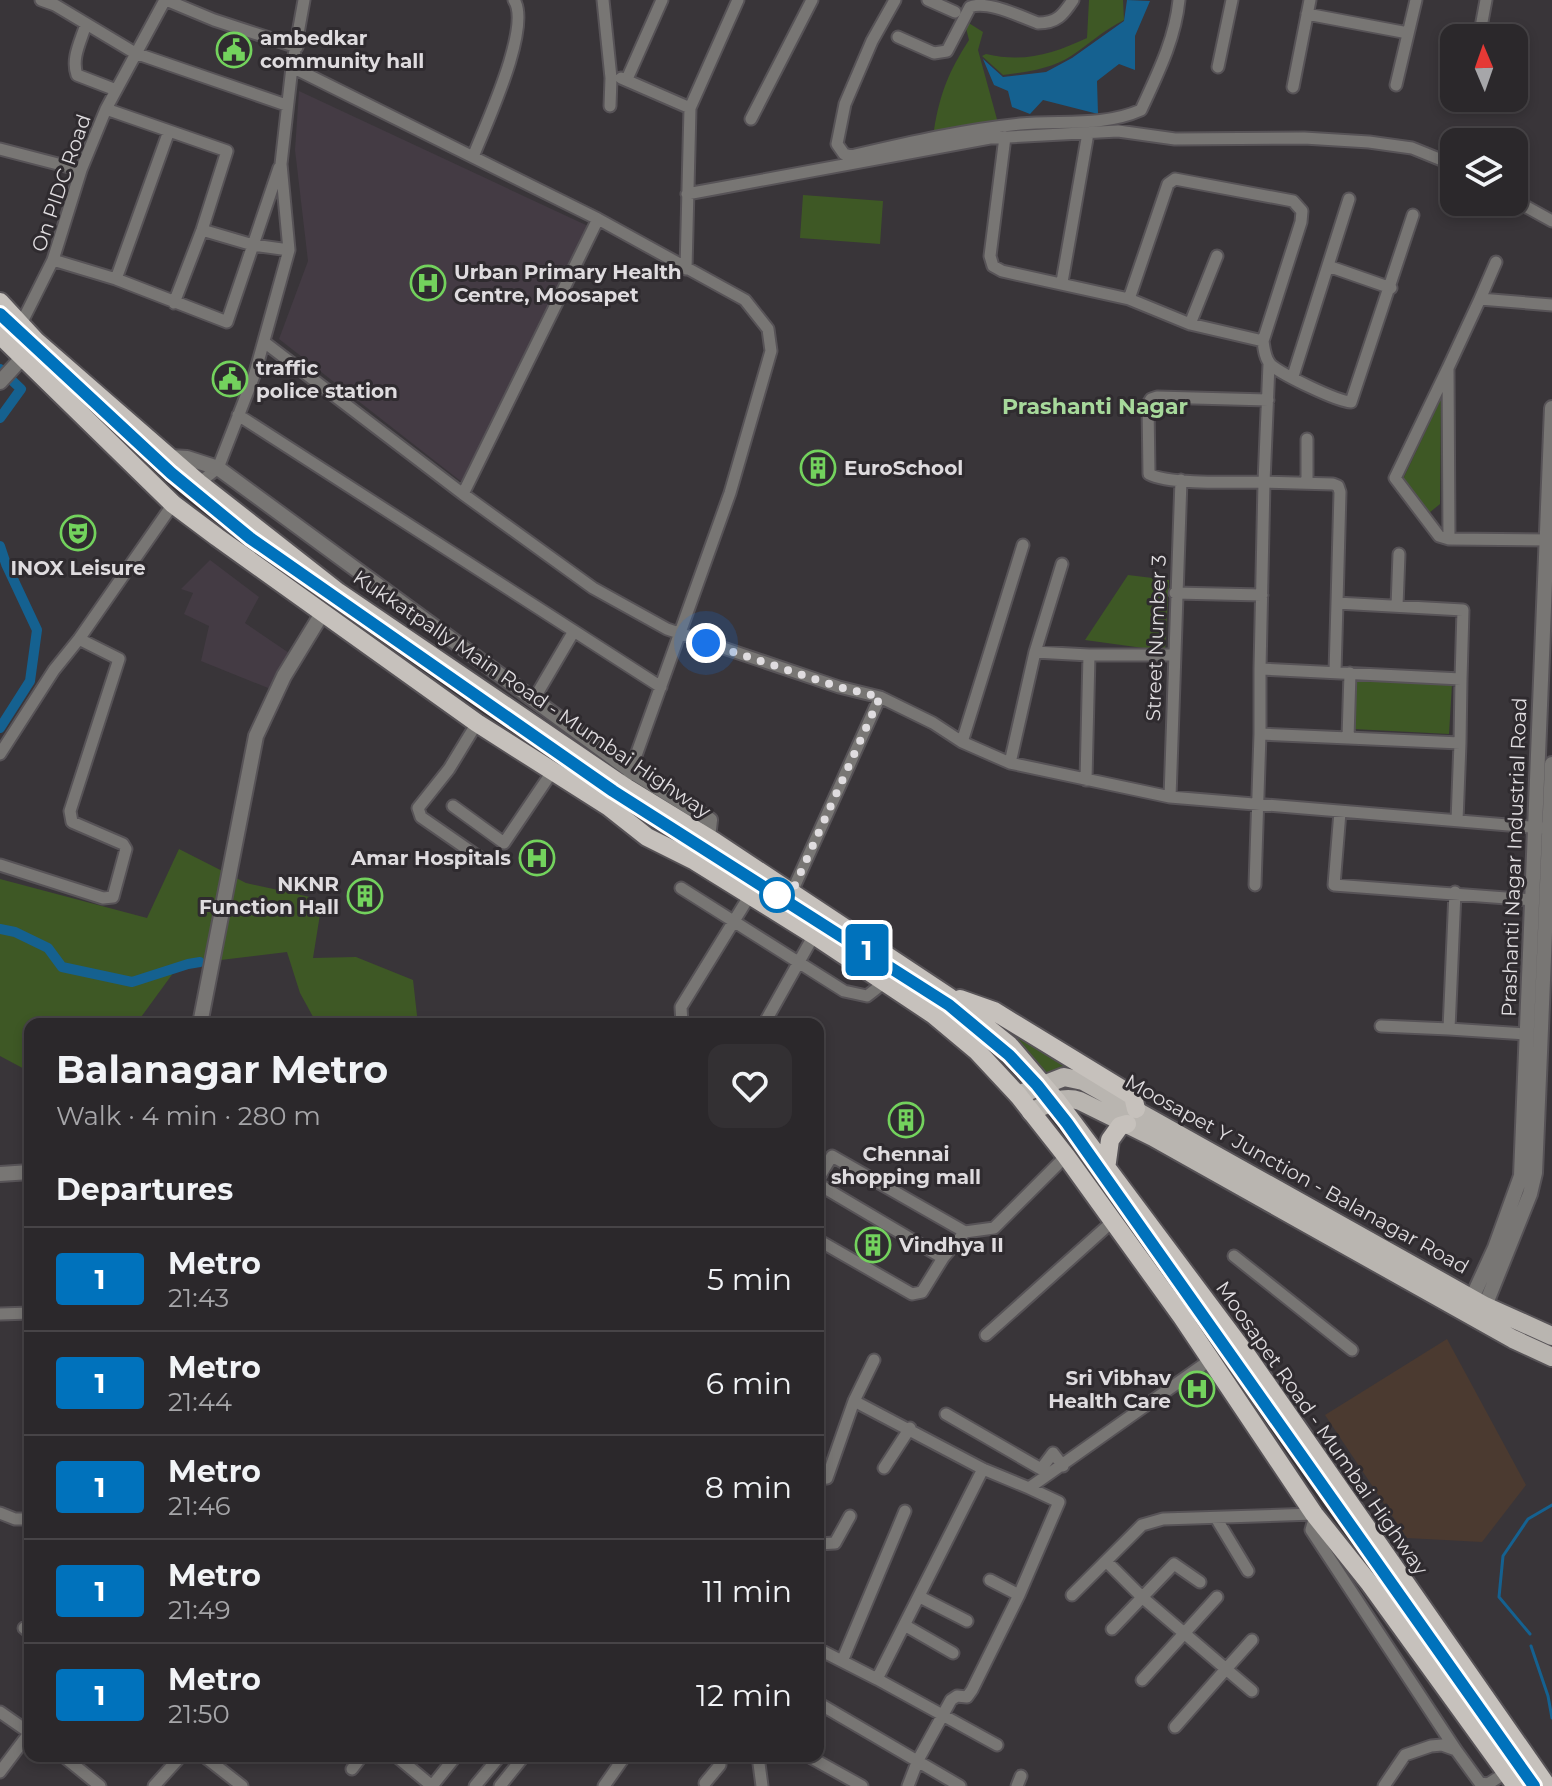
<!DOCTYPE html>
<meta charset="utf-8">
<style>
body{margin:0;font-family:Montserrat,sans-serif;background:#333033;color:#f1f3f6;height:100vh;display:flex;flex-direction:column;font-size:30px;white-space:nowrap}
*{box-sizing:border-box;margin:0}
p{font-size:26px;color:#a6a6a9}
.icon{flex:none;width:44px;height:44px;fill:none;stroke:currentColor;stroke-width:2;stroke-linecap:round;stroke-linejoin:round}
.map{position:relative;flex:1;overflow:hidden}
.sheet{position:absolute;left:24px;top:1018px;width:800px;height:744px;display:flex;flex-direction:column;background:#2b282b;border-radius:16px;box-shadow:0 4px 12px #0003,0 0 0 2px #474447}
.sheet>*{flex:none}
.badge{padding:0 16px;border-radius:6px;font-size:28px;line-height:52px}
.needle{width:52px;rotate:358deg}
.buttons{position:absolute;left:1440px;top:24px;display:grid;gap:16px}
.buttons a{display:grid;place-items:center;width:88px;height:88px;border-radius:16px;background:#2b282b;box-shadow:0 4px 12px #0003,0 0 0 2px #474447;font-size:40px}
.you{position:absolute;width:40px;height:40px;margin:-20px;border:6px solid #fff;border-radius:50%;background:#1a73e8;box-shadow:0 0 0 12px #1a73e833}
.map>.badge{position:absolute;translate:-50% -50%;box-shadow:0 0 0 4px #fff}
h2{padding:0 32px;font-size:30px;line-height:72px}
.round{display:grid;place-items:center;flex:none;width:84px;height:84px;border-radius:16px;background:#333033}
.overview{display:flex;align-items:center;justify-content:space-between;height:136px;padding:0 32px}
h1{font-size:38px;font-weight:700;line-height:60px}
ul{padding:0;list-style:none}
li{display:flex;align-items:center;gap:24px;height:104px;padding:0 32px;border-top:2px solid #474447}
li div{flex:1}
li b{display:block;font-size:30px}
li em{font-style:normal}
li .badge{min-width:88px;font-weight:700;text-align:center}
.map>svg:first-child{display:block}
.built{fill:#443b44}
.industrial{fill:#4b3a30}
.green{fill:#3e5825}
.water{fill:#156190}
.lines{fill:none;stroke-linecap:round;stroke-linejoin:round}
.stream{stroke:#156190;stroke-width:3}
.canal{stroke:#156190;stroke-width:10}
.minor-casing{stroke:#575357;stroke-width:15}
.tertiary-casing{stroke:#575357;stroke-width:18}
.primary-casing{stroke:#575357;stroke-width:22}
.trunk-casing{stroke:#575357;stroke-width:22}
.minor{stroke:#787674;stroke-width:11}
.tertiary{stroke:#787674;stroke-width:14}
.primary{stroke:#b9b5b0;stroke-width:18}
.trunk{stroke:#c6c1bc;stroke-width:18}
.rail{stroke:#8e8a8e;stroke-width:3;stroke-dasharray:14 14;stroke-linecap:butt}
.line-casing{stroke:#fff;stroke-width:18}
.line{stroke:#0072bc;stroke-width:12}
.walk{stroke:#dfdcdf;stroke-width:8;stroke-dasharray:0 14.4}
.stop-dot{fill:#fff;stroke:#0072bc;stroke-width:4}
.labels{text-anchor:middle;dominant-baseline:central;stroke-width:6;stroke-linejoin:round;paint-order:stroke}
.poi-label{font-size:20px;font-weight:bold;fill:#dfdcdf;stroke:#2f2b2f;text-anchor:start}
.street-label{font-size:20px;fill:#dfdcdf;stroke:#2f2b2f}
.neighbourhood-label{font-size:22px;font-weight:bold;fill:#a7d99b;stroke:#2f2b2f}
</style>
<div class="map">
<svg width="1552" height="1786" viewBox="0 0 1552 1786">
<rect width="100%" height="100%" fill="#393539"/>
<!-- built -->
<path class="built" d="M299,91L588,226L463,483L279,339L308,261L295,150Z
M210,560L259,597L245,623L292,655L273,690L201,661L209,626L184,614L193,593L181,589Z"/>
<!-- industrial -->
<path class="industrial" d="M1447,1339L1526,1485L1482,1542L1407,1538L1325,1415Z"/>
<!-- green -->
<path class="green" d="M1089,0H1123L1124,20C1104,30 1089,44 1071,56C1051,69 1026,72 1003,75L982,56L986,54C1023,63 1053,54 1087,38Z
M964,20L983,32L978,50L998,123L978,128L934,130C940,93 949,71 969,40Z
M803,195L883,201L880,244L800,238Z
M1441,399L1440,504L1429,513L1403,479Z
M1128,575L1169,580L1165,651L1085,640Z
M1356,678L1452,684L1449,734L1353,729Z
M179,849L246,883L310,897L321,908L313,958L356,957L413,980L418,1024H317L300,993L287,952L179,965L136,1024H30V1072L0,1056V879L147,918Z
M1002,1029L1067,1065L1046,1078Z"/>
<!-- water -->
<path class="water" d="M1127,0L1150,1L1135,36V70L1119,64L1097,81L1098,114L1043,100L1030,114L1012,107L1008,91L994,85L983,59L1003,77L1046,72L1072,58L1124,21Z"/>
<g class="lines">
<!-- stream -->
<path class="stream" d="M1530,1634L1499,1597L1503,1556L1528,1519L1552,1505
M1531,1646L1548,1696L1552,1718"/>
<!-- canal -->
<path class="canal" d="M0,369L21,389L0,418
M0,546L6,564L37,630L30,681L0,728
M0,929L15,932L48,948L62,967L132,982L188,964L200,962"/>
<!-- minor casing -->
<g class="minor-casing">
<path id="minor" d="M41,0L55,5L135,53L286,105
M166,0L214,20L297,47
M304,0L292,67L598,219L745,300L768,329L771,351L730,493L629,775
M603,0L611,78L610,106
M895,0L872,41L845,104L837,144L844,154L851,156C907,143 962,130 1020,124C1060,120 1103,127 1141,110C1157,75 1175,40 1179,0
M928,0L955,12
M1307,14L1408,33
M86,24C81,41 71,58 77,75L116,90
M898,37L934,53L947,51L970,7C987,0 1019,16 1038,23C1057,23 1063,15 1073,0
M1479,38L1486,0
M1218,67L1232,0
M621,78L690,108
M627,79L662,0
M1396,85L1416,0
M1293,87L1310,0
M106,109L227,151L202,230L174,303
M751,119L812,0
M1005,137L990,256L993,266L1002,271L1129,299L1190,324L1263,341
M0,149L81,170
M473,157C485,126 532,27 514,0
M687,194L990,138L1118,131L1175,139L1304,138L1369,142L1412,148L1454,165
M1514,200L1552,221
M598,219L463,494L593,588L667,629L839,687L880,697L933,723L962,742L1010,763L1170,797L1543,828
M202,230L253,245L289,250
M53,260L116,279L227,322L279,168
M1328,266L1391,288
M686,269L690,108L738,0
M116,279L169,131
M1062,282L1088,133
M1129,299L1168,184L1175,179L1293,201L1302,211L1301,222L1263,341C1264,349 1265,359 1271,365C1283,375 1336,401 1351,402L1413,215
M1480,299L1496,262
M21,324L53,260L81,170L106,109L165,0
M1190,324L1217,256
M264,342L463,494
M1448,368L1480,299L1552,305
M1293,376L1349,199
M1268,400L1157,397L1151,399L1148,404L1149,474C1169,485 1238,482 1264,482L1260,669L1461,679L1463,610L1337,603L1340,492L1338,486L1333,484L1264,482L1269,364
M238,415L661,687
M1307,439V483
M199,483L218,468L255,373L289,250L281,164L292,67
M1449,539L1448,368L1395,478L1439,536L1449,539L1552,540
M1175,593L1262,595
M1397,606L1399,554
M1035,652L1089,655
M1260,669V734L1460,743L1461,679
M1335,672L1337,603
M534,699L574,631
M477,723L449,769L418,808L421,817L483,860
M1348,738L1350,673
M962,742L1023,545
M0,754L54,670L79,639L173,504
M1010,763L1035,652L1062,564
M1086,780L1089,655H1173
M1170,797L1181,480
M453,806L504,843L552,772
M1340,812L1334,885L1533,900
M1457,821L1460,743
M0,865L103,898L113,897L126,849L123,844L72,822L70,811L119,659L79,639
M1255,885L1260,734
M681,888L844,991L867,996L885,982
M1455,892L1449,1029L1527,1034
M791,894L880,697
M682,1024L681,1007L750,895
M764,1024L814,935
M1381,1026L1449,1029
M818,1179L832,1156L965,1232L994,1228L1066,1156
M818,1184L943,1258
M818,1240L912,1294L922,1292L943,1258L965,1232
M1234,1256L1352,1350
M0,1314L30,1313
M986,1335L1113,1221
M854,1401L983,1469L1029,1488L1210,1360
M946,1414L1041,1469L1053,1453L1063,1466
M884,1468L910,1428
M983,1469L877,1679L997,1745
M818,1479L827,1478L854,1401L874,1360
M0,1513L15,1519H30
M1216,1518L1248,1571
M1320,1521L1313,1523L1311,1530L1456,1750
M818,1544L835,1543L850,1516
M990,1580L1019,1595
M1072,1595L1106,1561
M920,1597L967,1621
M906,1626L953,1653
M24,1628L30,1633
M1112,1629L1174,1564L1200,1582
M824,1652L877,1679
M843,1659L905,1511
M1142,1680L1217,1597
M1252,1691L1226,1669L1252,1640
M818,1703L960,1786
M0,1712L30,1733
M1175,1727L1226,1669L1143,1598L1106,1561L1142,1525L1163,1519L1314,1514
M63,1756L100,1786
M396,1756L432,1786
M758,1756L762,1786
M808,1756L862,1786
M205,1757L242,1786
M352,1769L362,1756
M0,1772L30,1732
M705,1783L720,1765
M154,1786L181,1756
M432,1786L456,1756
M475,1786L500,1756
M500,1786L524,1756
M604,1786L625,1756
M908,1786L918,1760L951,1700L957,1696L967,1697L972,1690L1019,1595L1059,1502L1029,1488
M1017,1786L1021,1776
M1384,1786L1405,1755L1431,1746L1442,1745L1456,1750L1480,1783L1488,1784L1507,1772"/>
</g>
<!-- tertiary casing -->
<g class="tertiary-casing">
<path id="tertiary" d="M0,382L22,358
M170,457L187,458L218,468L631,771L710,820L708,838
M200,1024L256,736L284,676L323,612
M0,1174L30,1172
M1472,1298L1495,1248L1521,1176L1552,408
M1485,1306L1530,1194L1535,1173L1552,764"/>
</g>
<!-- primary casing -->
<g class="primary-casing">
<path id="primary" d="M1018,1095L1064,1077L1083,1081L1485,1306L1552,1336
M1031,1112C1047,1104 1062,1095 1080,1101L1153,1137L1513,1339L1552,1357"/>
</g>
<!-- trunk casing -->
<g class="trunk-casing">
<path id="trunk" d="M0,302L36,341L199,483L338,592L625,787L715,842L949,997L1009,1045L1056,1100L1248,1357L1547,1786
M0,335L173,504L217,537L477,723L609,807L647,837L695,861L814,935L934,1015L977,1051L1018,1095L1066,1156L1182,1317L1314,1514L1370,1584L1516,1786
M960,999L994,1011L1133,1096L1136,1109
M1106,1169L1110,1140L1120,1126L1127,1124"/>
</g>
<!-- minor -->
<use href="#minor" class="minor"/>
<!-- tertiary -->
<use href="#tertiary" class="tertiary"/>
<!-- primary -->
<use href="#primary" class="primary"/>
<!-- trunk -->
<use href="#trunk" class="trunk"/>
<!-- rail -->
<path class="rail" d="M0,314L171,473L250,538L613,791L918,983C976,1023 1024,1067 1067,1123L1534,1786"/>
</g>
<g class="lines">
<!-- line casing -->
<g class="line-casing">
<path id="line" d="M0,314L171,473L250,538L613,791L949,1005L1009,1055L1037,1085L1067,1123L1534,1786"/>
</g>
<!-- line -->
<use href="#line" class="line"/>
<!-- walk -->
<path class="walk" d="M706,643L839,687L880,697L791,894L777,895"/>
</g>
<!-- icons -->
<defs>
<g id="civic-ring" transform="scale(1.8)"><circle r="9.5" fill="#2f2b2f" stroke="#73d25d" stroke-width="1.5"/><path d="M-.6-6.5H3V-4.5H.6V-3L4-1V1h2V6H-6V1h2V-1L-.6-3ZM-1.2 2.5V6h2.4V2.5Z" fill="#73d25d"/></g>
<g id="hospital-ring" transform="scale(1.8)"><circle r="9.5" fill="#2f2b2f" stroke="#73d25d" stroke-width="1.5"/><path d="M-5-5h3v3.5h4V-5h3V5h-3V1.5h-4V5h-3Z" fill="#73d25d"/></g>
<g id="building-ring" transform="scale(1.8)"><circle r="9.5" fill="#2f2b2f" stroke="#73d25d" stroke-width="1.5"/><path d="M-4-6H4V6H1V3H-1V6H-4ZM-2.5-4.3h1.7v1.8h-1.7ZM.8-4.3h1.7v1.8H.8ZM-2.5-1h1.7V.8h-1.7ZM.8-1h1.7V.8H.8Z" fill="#73d25d"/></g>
<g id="theatre-ring" transform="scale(1.8)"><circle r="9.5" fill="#2f2b2f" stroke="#73d25d" stroke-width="1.5"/><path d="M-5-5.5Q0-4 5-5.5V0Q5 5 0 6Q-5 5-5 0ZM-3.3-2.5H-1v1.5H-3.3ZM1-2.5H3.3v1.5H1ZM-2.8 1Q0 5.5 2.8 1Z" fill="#73d25d"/></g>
</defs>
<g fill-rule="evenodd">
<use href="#civic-ring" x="234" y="50"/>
<use href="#hospital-ring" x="428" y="283"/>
<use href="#civic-ring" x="230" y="379"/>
<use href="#building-ring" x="818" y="468"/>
<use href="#theatre-ring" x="78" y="533"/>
<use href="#hospital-ring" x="537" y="858"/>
<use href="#building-ring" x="365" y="896"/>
<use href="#building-ring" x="906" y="1120"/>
<use href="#building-ring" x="873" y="1245"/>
<use href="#hospital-ring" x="1197" y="1389"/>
</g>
<!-- markers -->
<circle class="stop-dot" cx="777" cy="895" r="16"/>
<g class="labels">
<!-- poi labels -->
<g class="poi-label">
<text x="260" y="38">ambedkar<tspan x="260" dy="23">community hall</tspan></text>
<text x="454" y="272">Urban Primary Health<tspan x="454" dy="23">Centre, Moosapet</tspan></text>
<text x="256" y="368">traffic<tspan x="256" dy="23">police station</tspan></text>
<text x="844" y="468">EuroSchool</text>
<text x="78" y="568" text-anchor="middle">INOX Leisure</text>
<text x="511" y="858" text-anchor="end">Amar Hospitals</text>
<text x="339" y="884" text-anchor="end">NKNR<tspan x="339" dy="23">Function Hall</tspan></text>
<text x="906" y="1154" text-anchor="middle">Chennai<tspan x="906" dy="23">shopping mall</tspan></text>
<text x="899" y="1245">Vindhya II</text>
<text x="1171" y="1378" text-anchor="end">Sri Vibhav<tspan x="1171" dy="23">Health Care</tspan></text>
</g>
<!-- street labels -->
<g class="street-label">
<text transform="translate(61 183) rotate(-71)">On PIDC Road</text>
<text transform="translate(1156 638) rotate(-88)">Street Number 3</text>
<text transform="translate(532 694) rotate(34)">Kukkatpally Main Road - Mumbai Highway</text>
<text transform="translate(1514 857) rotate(-88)">Prashanti Nagar Industrial Road</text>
<text transform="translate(1297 1174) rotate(29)">Moosapet Y Junction - Balanagar Road</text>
<text transform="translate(1322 1428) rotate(55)">Moosapet Road - Mumbai Highway</text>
</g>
<!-- neighbourhood labels -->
<g class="neighbourhood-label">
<text x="1095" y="406">Prashanti Nagar</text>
</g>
</g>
</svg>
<div class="buttons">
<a><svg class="needle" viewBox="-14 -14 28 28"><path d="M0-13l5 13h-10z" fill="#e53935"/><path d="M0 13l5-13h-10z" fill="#a6a6a9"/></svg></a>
<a><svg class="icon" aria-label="layers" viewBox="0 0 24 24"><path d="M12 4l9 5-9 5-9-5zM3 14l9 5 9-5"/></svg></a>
</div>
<div class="you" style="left:706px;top:643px"></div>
<b class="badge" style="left:867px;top:950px;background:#0072bc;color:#fff">1</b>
<section class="sheet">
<div class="overview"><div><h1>Balanagar Metro</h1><p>Walk · 4 min · 280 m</p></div><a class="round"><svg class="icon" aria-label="heart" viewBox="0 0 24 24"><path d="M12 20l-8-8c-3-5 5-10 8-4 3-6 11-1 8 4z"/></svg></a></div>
<h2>Departures</h2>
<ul>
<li><span class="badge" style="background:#0072bc;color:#fff">1</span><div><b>Metro</b><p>21:43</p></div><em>5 min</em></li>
<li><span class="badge" style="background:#0072bc;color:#fff">1</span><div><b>Metro</b><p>21:44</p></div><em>6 min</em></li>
<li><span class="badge" style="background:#0072bc;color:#fff">1</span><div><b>Metro</b><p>21:46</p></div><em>8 min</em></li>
<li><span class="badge" style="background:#0072bc;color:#fff">1</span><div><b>Metro</b><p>21:49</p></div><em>11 min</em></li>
<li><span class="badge" style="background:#0072bc;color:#fff">1</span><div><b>Metro</b><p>21:50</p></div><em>12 min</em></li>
</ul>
</section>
</div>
